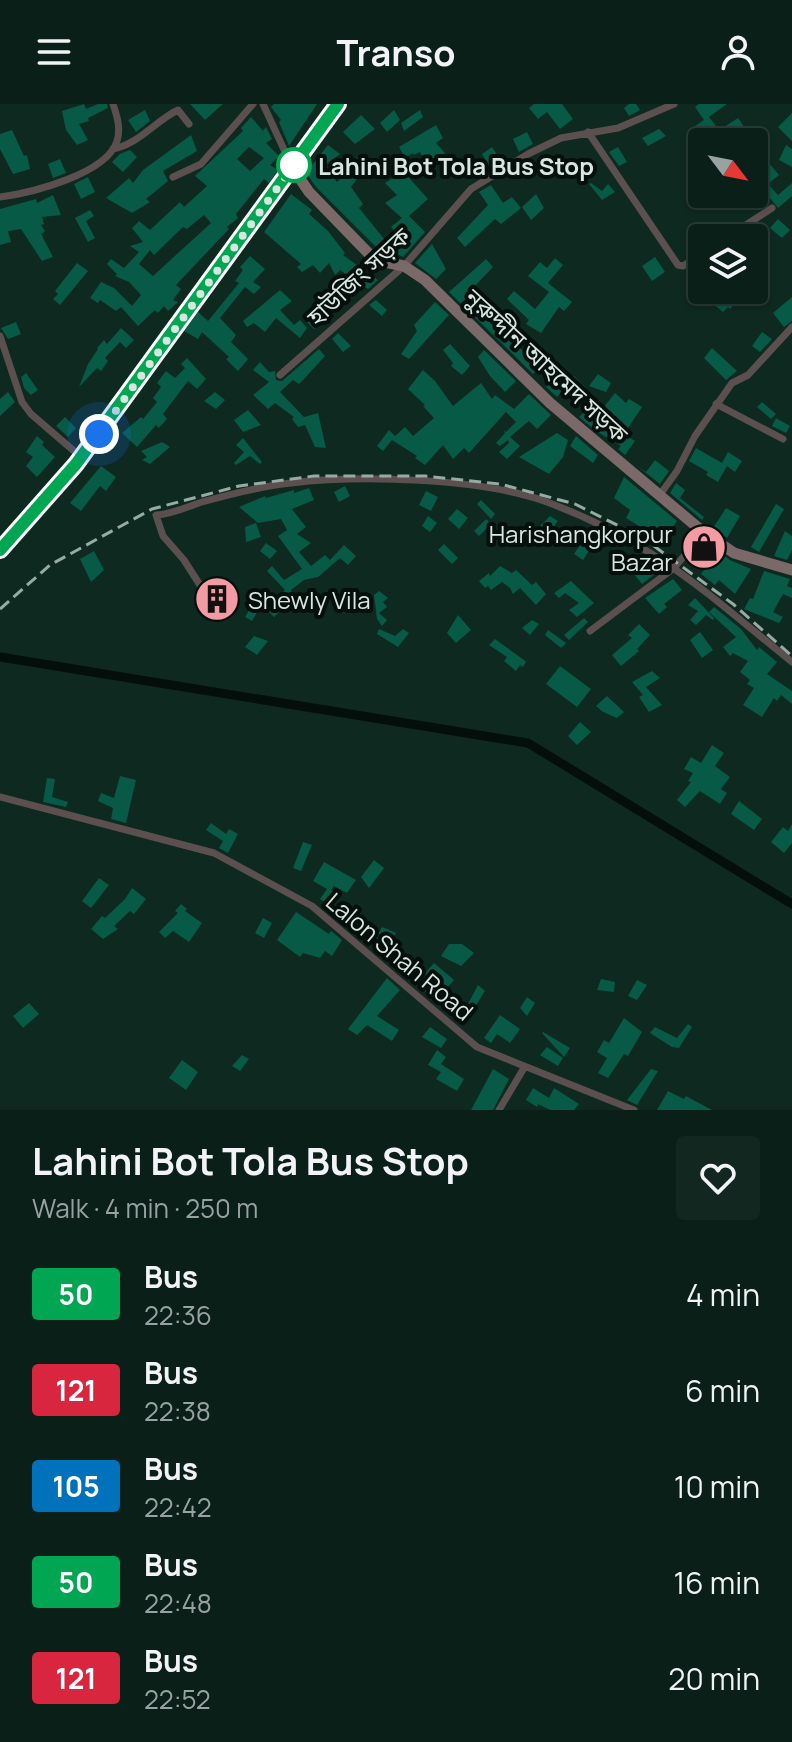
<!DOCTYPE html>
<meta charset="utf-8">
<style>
body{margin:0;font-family:Manrope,"Noto Sans Bengali",sans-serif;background:#132721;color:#f1f3f6;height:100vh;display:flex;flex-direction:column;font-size:30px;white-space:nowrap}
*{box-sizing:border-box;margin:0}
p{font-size:26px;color:#99a2a2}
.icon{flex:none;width:44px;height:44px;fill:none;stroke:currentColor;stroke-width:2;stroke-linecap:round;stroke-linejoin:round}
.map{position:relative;height:1006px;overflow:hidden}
.details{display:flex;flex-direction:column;background:#0a1f18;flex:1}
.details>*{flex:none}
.badge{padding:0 16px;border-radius:6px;font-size:28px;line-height:52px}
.needle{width:52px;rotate:122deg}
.controls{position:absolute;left:688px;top:24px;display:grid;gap:16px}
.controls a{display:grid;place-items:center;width:80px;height:80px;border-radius:8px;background:#0a1f18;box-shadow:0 2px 6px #0004,0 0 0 2px #2a3d37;font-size:40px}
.you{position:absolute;width:40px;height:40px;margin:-20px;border:6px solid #fff;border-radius:50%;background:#1a73e8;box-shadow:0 0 0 12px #1a73e833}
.map>.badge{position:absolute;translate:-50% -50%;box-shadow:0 0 0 4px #fff}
.round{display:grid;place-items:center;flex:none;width:84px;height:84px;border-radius:8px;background:#132721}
.head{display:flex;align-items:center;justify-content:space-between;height:136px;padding:0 32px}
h1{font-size:38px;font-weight:700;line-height:60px}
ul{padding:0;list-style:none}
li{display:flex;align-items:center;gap:24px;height:96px;padding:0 32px}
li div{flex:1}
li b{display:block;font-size:30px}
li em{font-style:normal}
li .badge{min-width:88px;font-weight:700;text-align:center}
header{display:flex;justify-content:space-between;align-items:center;height:104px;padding:0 32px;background:#0a1f18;font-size:36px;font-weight:700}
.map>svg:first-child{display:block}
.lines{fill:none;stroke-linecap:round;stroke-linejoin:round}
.canal{stroke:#040f0b;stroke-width:9}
.building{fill:#075a45;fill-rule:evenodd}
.street{stroke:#5c4f50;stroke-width:7}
.secondary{stroke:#7b6869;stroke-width:11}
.primary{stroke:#947a7c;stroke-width:12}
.rail{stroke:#97aaa3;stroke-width:3;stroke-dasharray:12 6;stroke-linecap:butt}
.line-casing{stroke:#fff;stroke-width:18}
.line{stroke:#00a651;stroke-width:12}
.walk{stroke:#d7e6e0;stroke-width:8;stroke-dasharray:0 14.4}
.stop-dot{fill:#fff;stroke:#00a651;stroke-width:4}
.labels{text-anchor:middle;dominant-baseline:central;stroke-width:8;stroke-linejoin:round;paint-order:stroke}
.stop-label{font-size:24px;font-weight:bold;fill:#d7e6e0;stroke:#050f0b;text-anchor:start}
.street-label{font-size:24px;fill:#d7e6e0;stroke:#050f0b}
.poi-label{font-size:24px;fill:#d7e6e0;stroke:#050f0b;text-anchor:end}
</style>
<header><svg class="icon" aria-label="menu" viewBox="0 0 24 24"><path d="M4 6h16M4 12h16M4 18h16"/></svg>Transo<svg class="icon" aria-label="person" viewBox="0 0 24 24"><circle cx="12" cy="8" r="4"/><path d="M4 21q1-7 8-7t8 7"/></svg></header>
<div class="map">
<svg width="792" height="1006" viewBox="0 0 792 1006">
<rect width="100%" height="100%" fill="#0e2920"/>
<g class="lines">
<!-- canal -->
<path class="canal" d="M0,553L528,639L792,800"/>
</g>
<!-- building -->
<path class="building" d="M84,0L86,5L98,0H107L108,4L88,14L89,17L79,20L88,36L77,41L66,26L62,7Z
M190,0H223L205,16Z
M274,0H317L289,42L279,18L281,16L271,3Z
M534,0H562L573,15L560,25L547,8L538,15L529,4Z
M629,0H636L640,6L629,12L624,4Z
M699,0H727L709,13L719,26L738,14L749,30L741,35L742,38H701L692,24L704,16L695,3Z
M145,6L150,17L136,28L128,16Z
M394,6L400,16L387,28L380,19Z
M420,6L423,13L404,27L401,19Z
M792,9V37L778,23Z
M361,11L375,25L355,40L343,28Z
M251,13L263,27L266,23L272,35L266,39L279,52L270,61L278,66L269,79L264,75L236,110L238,114L227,123L229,125L176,181L181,185L173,196L178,198L168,207L164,202L158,209L155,206L138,222L121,203L116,207L100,196L98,199L90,194L101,178L114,184L132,202L141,191L129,178L115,172L117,170L107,160L111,155L124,164L139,148L130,142L143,138L132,124L139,117L150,126L180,98L184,103L207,82L195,72L243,27L241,24ZM249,43L264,54L250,67L237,55ZM204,111L211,119L153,172L139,160L150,146L154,151L183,123L187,125Z
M436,21L443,34L436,39L445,49L427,62L420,48L414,51L413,49L405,54L399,43Z
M659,25L666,32L648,42L642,34Z
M12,26L24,52L27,51L30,65L13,70L0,45V30Z
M527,28L533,40L519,48L513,35Z
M191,31L197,47L163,67L168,77L146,95L150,98L132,109L106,94L129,74L133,79L143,66Z
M328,41L340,50L325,61L337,78L354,61L352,58L359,52L366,63L351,83L363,100L359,104L389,141L381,148L316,83L306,69Z
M786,41L792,45V63L779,56Z
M492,43L502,59L491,65L482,50Z
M618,43L627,58L619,62L609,48Z
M130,46L137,53L123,68L112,58L120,50Z
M60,55L66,69L53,74L48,60Z
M769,59L779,71L768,80L778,91L792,79V92L778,104L770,94L764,98L754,86V72Z
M403,67L428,95L409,112L425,128L403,153L395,149L405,139L391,123L402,114L385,99L397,91L385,79Z
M88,73L95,88L81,95L74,80Z
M591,79L602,87L608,80L615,88L602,96L589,80Z
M491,81L503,99L512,93L521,104L501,120L495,115L465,143L457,134L488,101L479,88Z
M291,90L312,106L309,110L328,127L345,149L343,151L378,176L368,185L340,166L335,171L329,159L320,169L313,161L302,168L297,163L301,160L264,128Z
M536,90L544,104L531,116L522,103Z
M53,91L61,111L42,113L44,120L41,121L45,127L41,130L53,153L42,157L21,125L8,127L11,138L0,141V105L36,95L37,99Z
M90,106L94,112L86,117L95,134L88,138L75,114Z
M778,115L790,126L782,134L770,124Z
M754,124L767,139L754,151V134H738Z
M432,140L446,165L436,175L415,159Z
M250,152L265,165L253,178L261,183L254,190L245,183L220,214L236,231L231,238L248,255L238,267L226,255L229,253L202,228L198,235L184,227L198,208L208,217L239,179L235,177L243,166L240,163Z
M655,153L665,168L652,177L642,162Z
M555,154L563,161L548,179L572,198L564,207L559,203L541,229L526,220L529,216L507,195L514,187L535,205L549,188L528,172L540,158L547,164Z
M486,155L493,163L472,185L509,234L512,232L522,242L520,244L540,264L533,270L449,188Z
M77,159L88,167L60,201L53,195L58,190L55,187Z
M280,186L292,197L280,206L294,221L300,216L307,224L300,234L276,214L265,228L254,219L247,223L243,217Z
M723,186L737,197L730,205L728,203L723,208L710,197Z
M741,186H755L742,202L734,195Z
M792,193V217L784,223L773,209Z
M376,196L387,206L382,212L369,201Z
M435,198L449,211L409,255L401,250L417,227L414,221Z
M321,204L330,210L314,225L307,218Z
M16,218L21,230L8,235L1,224Z
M121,224L134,236L126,244L120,238L105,254L108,257L101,267L97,264L79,283L88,260L98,245L97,244L104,236L107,240Z
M762,228L772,235L760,248L752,242Z
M338,229L351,242L343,248L332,235Z
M450,240L470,262L462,271L451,262L453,259L443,246Z
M712,244L737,267L726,276L704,254Z
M319,245L325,252L304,275L299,280L293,276L280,288L304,313L318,309L326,344L315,343L305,321L298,323L292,315L294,313L275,299L268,305L253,291L269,278L253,266L260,258L269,268L275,267L276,276L282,277Z
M484,246L516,277L505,288L490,272L478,253Z
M187,254L206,275L197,285L188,277L163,310L167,315L159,324L156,321L137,343L122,329L141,313L143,315L157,298L153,294L161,283L157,279L166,267L175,274L185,264L181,260Z
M423,266L435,277L453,302L481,279L492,295L495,291L514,305L529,290L551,311L537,325L529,317L510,333L520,342L507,355L499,348L509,339L508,336L500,342L496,339L505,329L504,326L506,328L516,318L506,308L469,349L464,344L453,355L443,341L425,361L415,354L417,352L392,336L383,347L377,342L389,326L395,332L405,323L413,332L434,314L423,302L425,301L408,285Z
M26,269L38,286L31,291L24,284L21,273Z
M598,270L611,279L606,288L589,282Z
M574,272L586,284L578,292L566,280Z
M555,273L566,283L557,293L546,283Z
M8,288L15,298L0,312V295Z
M215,288L225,296L216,305L204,297Z
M615,289L626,299L629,295L642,303L624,330L635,337L625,351L618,345L621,342L596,327L579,313L586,306L595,314Z
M762,298L776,310L771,315L757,303Z
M248,306L261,321L243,328L234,316Z
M65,313L76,324L68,333L56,322Z
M776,314L790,322L786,329L772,322Z
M557,329L568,336L563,353L549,370L519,353Z
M37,332L44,338L42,341L55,353L37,373L26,362L33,353L26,348Z
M576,332L598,351L593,359L570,342Z
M243,334L262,358L260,360L250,352L236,361L234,359L244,348L236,341Z
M162,338L170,343L150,360L142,356L147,353L141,347Z
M696,344L722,359L728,348L742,357L735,368L727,362L718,378L706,371L708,368L689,357Z
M655,356L669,367L660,380L636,361L646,368Z
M101,362L116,373L106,387L100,382L81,407L70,399Z
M624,373L677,417L663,437L626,414L630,406L614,394Z
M676,379L685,386L680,394L704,413L702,416L670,389Z
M345,382L350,392L339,398L334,388Z
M309,384L314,396L292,405L306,423L297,430L311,439L299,448L311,462L325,451L330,456L344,441L356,452L348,461L340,454L318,473L304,476L291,486L292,489L290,491L287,488L293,495L274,513L268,507L285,486L267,467L272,462L284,476L302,465L278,432L287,426L281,415L258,419L239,403L265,392L266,394L294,386V389Z
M426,387L438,393L431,407L419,401Z
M481,396L495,410L491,415L477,400Z
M776,400L784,405L759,448L751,443Z
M726,404L740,412L727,434L713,424Z
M457,405L468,414L459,425L448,415Z
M428,412L437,419L430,428L422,422Z
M550,412L558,417L545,434L536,426Z
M486,415L491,420L479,432L474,427Z
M256,419L261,433L246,438L245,423Z
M785,427L792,432V446L787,456L774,452Z
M582,438L591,444L583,456L574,450Z
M704,438L730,456L751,465L735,490L719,476L715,481L701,470L708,461L693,451Z
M266,439L277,447L270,455L260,447Z
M444,440L458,454L452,460L438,446Z
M94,447L104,466L91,478L80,455Z
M649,456L659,467L642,480L634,470Z
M500,462L512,469L516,466L532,481L536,478L546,490L536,501L520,484L513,490L510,484L502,478L491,486L488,482L485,484L479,477L489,469L490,472Z
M764,467L790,475L787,482L792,484V494L783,490L773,508L783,513L779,519L744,505L750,494L753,495Z
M673,475L682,486L664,500L667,503L659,510L645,494Z
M571,477L594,499L577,513L569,506L579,499L565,489L559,494L554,489Z
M355,487L362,494L353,503L346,496Z
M379,487L388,494L383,498L387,503L379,509L387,516L382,522L377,515L374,491Z
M695,494L714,514L713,516L706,511L696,521L690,516L698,507L688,501Z
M256,495L262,500L252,517L245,513Z
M714,503L741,525L757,546L759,543L777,558L767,570L792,587V600L781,591L777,597L774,594L762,613L743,601L754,584L747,580L750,576L740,568L748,557L733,549L730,552L723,543L736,533L709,508Z
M458,511L471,526L456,539L447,529Z
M584,514L588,518L569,536L564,531Z
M532,516L539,520L530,531L522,524Z
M639,520L650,531L637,545L639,547L621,562L612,551L632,534L628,531Z
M379,525L395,532L403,525L409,529L398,543L377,530Z
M548,526L566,539L561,544L545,531Z
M700,528L713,546L702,554L690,536Z
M254,532L268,537L257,551L245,543Z
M495,535L524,556L526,558L523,563L520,561L516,567L504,557L507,553L489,541Z
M560,562L591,585L577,603L546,580Z
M652,567L660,574L646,583L662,601L649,608L639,593L643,591L632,578Z
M607,592L624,608L617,614L603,608L596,602Z
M580,618L591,628L577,641L568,632Z
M712,641L724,649L715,662L730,673L721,685L727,689L720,700L700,687L685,703L677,696L691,678L688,677L693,669L684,665L691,653L701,659Z
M120,672L136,676L126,719L111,715L113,704L98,697L101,689L114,694Z
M47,674L55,675L52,693L68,698L66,703L43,698Z
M739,697L762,715L754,726L731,710Z
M211,719L226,730L229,725L238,730L228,749L219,744L223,737L206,726Z
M792,720V739L784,749L771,738L783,723L788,727Z
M303,738L312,741L301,767L293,764Z
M374,756L384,764L369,784L361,773Z
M324,758L356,776L347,789L334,782L331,786L334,788L326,799L320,795L327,785L313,777Z
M99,774L109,781L91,804L82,797Z
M132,784L146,795L134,810L130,807L114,822L118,825L103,835L91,825L102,812L105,814L125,795Z
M181,800L187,805L185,807L202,819L189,838L173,827L165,834L159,828L178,809L175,807Z
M357,807L366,813L355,830L346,822Z
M296,808L329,830L331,827L342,836L332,852L325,847L320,854L303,849L300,853L277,836Z
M263,814L272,819L264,834L255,829Z
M382,823L396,829L384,848L372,842Z
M449,840H462L474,849L461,862L441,852Z
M434,859L454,876L436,897L416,880Z
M387,874L400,886L377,912L399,926L392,937L367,921L357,931L348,925Z
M601,875L615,878L614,888L597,886Z
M637,876L647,881L637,896L628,892Z
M478,881L485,887L473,906L471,905L465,913L462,911Z
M527,893L535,899L527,912L520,904Z
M29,899L39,910L23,924L13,912Z
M500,911L520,925L510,939L497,930L491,939L484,934Z
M624,914L642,928L628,952L624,950L608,974L598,969L607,954L597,948L604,936L609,939Z
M688,920L692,923L679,944L672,943L650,929L655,923L677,934Z
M430,923L447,935L441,944L422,933Z
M543,928L570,944L564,953L542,929Z
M547,943L563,954L558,962L540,951Z
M437,946L446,953L441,960L464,975L457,987L436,975L441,968L428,961Z
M242,951L249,955L240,967L232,962Z
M182,956L198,968L186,986L169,974Z
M493,965L509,975L493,1006H471Z
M651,965L658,967L637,1001L627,996Z
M533,984L549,994L554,984L579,1000L574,1006H550L538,1000L537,1003L526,996Z
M668,987L684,995L686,992L712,1006H657Z"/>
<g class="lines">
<!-- street -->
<path class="street" d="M263,0L292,63
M588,28L678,161L683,162L702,150
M113,45C139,40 155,17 178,6L189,20
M173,73L201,60L253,0
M0,93C31,89 107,70 117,37C121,24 117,12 113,0
M726,134L772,104
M0,232L22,298L31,310L81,353
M280,271L404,162L471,85L528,50L561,34L618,24L674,0
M716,300L783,335
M659,392L677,367L695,332L732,279L748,271L792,223
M212,500L184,456L163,432L156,411C174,410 186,403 202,398C231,390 262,382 291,379C360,371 479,374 544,397C583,411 623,431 658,454C705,484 748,523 792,558
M590,527L674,464L704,428
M0,693L214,749L312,802L477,943L634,1006
M499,1006L524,964"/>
<!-- secondary -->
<path class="secondary" d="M292,63L309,88L375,156L404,162L425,176L550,299L702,427L734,449L792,466"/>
<!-- primary -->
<path class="primary" d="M0,446L76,360L338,0"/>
<!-- rail -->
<path class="rail" d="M0,505L50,461L152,405L239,382L314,372H425L500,380L575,400L643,434L733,500L792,552"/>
</g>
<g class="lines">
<!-- line casing -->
<g class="line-casing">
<path id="line" d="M0,446L76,360L338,0"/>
</g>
<!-- line -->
<use href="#line" class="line"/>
<!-- walk -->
<path class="walk" d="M99,330L294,61"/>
</g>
<!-- icons -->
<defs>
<g id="shop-disc" transform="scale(2.3)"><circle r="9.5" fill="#f49aa2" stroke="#050f0b"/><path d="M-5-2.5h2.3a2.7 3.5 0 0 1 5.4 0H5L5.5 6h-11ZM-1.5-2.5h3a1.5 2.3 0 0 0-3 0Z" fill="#111"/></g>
<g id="building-disc" transform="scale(2.3)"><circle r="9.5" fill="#f49aa2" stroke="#050f0b"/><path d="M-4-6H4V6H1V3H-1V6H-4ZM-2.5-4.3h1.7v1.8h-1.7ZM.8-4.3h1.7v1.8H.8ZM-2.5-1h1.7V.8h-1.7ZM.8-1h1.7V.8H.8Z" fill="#111"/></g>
</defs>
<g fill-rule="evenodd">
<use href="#shop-disc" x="704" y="443"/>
<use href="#building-disc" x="217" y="495"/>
</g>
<!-- markers -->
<circle class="stop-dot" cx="294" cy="61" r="16"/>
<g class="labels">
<!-- stop labels -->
<g class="stop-label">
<text x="318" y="61">Lahini Bot Tola Bus Stop</text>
</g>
<!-- street labels -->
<g class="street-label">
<text transform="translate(358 172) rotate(-43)">হাউজিং সড়ক</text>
<text transform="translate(547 261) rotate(43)">নুরুদ্দীন আহমেদ সড়ক</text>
<text transform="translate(400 852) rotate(40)">Lalon Shah Road</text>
</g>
<!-- poi labels -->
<g class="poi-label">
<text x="673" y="429">Harishangkorpur<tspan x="673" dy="28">Bazar</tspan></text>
<text x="248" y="495" text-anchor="start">Shewly Vila</text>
</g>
</g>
</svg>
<div class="controls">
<a><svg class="needle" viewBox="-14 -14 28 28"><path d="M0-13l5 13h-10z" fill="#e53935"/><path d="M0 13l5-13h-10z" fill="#99a2a2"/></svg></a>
<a><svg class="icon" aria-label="layers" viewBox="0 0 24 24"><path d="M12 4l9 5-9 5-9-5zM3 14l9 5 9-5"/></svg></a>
</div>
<div class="you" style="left:99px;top:330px"></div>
</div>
<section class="details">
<div class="head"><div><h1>Lahini Bot Tola Bus Stop</h1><p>Walk · 4 min · 250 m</p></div><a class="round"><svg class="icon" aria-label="heart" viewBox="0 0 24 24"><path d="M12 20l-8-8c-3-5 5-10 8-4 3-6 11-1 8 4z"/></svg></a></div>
<ul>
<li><span class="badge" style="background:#00a651;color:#fff">50</span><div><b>Bus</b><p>22:36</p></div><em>4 min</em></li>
<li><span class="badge" style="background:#d7263d;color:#fff">121</span><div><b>Bus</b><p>22:38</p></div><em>6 min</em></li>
<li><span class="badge" style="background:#0072bc;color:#fff">105</span><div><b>Bus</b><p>22:42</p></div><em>10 min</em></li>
<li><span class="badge" style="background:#00a651;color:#fff">50</span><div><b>Bus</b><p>22:48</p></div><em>16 min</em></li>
<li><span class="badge" style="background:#d7263d;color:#fff">121</span><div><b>Bus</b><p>22:52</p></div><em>20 min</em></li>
</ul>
</section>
